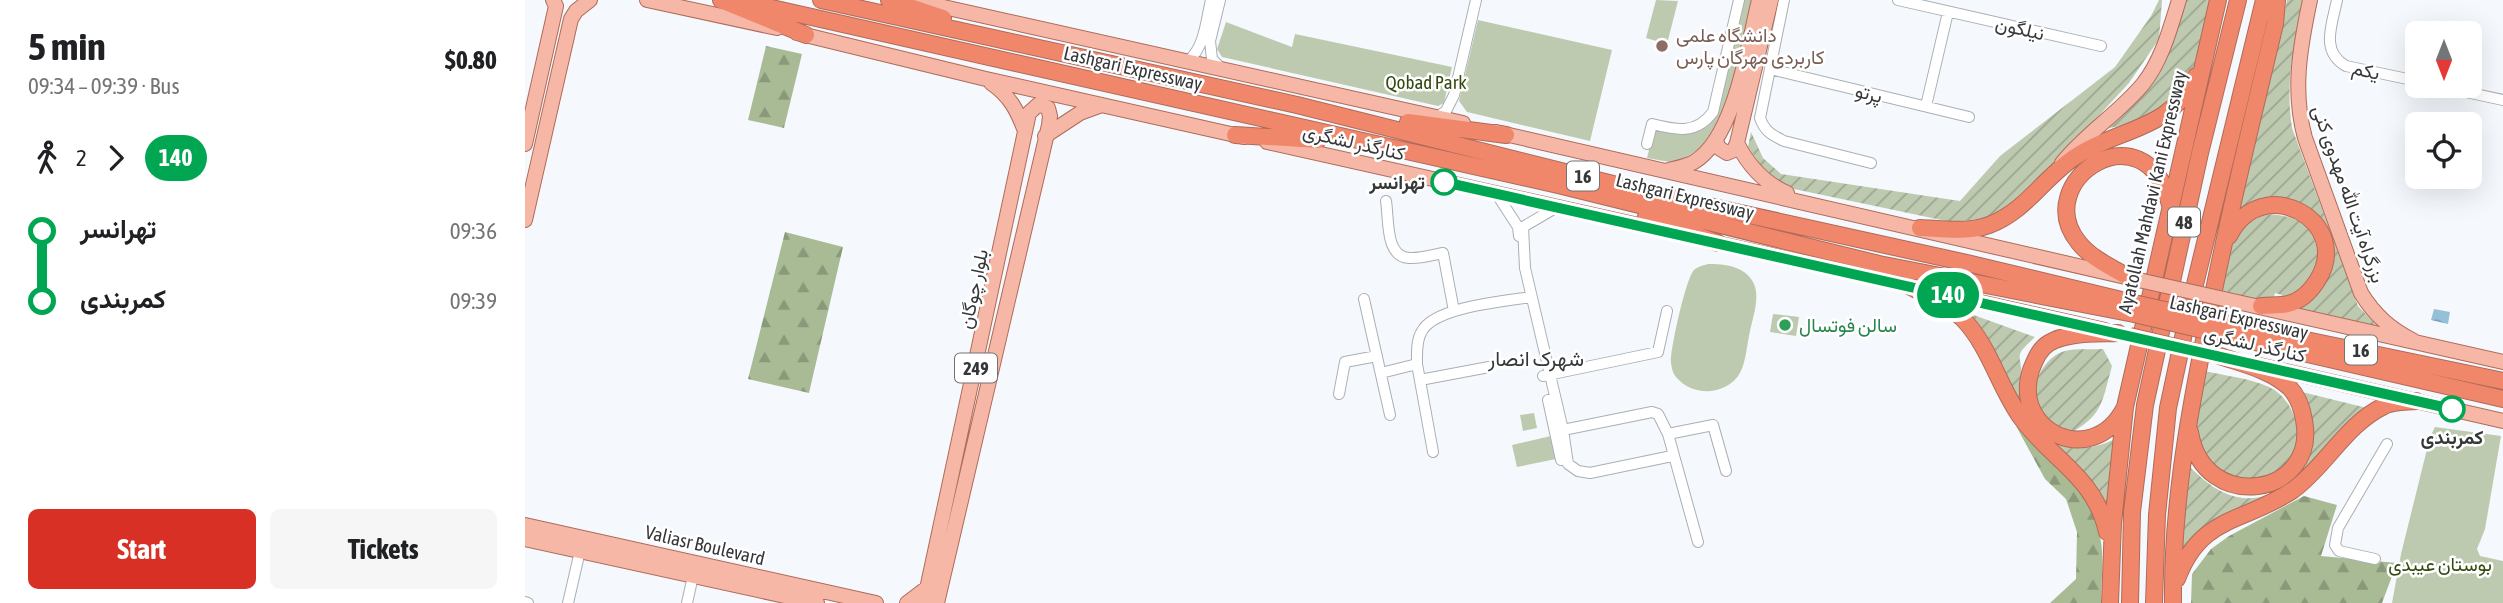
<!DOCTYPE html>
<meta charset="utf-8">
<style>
body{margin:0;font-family:"Asap Condensed",Vazirmatn,sans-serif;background:#f6f6f6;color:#202124;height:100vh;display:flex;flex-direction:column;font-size:26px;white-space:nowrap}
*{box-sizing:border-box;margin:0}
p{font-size:23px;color:#757577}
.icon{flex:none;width:38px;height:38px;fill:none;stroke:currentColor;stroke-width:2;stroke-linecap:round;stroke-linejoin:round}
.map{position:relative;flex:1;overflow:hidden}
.drawer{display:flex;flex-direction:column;background:#fff;width:525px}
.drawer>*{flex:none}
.badge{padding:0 14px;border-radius:23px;font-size:24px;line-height:46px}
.needle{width:46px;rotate:180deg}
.fabs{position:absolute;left:1880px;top:21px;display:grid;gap:14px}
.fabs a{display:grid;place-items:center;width:77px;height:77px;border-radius:10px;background:#fff;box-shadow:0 7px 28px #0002;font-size:35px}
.map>.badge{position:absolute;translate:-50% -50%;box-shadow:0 0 0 4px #fff}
.legs{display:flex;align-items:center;gap:10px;height:77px;padding:0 28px;font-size:23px}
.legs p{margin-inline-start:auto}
.headline{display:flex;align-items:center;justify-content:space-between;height:119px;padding:0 28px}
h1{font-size:38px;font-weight:700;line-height:52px}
.action{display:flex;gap:14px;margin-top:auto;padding:14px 28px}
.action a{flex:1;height:80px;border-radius:10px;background:#d93025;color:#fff;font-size:28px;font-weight:700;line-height:80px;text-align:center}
.action a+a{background:#f6f6f6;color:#202124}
ul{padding:0 28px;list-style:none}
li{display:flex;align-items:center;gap:24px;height:70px;font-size:26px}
li i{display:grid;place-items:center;width:10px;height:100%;margin:0 9px;background:currentColor}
li i::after{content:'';width:18px;height:18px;margin:-9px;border:5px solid;border-radius:50%;background:#fff}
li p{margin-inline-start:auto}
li:first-child i{background:linear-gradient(#0000 50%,currentColor 0)}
li:last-child i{background:linear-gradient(currentColor 50%,#0000 0)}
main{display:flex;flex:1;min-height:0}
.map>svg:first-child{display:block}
.forest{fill:url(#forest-firs)}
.park{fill:#becab0}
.garden{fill:url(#garden-furrows)}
.water{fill:url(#water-waves)}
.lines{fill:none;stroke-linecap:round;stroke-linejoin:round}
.minor-casing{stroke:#aaafb5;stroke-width:12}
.major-casing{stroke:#af6b59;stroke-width:16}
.highway-casing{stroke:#af6b59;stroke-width:18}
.minor{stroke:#fff;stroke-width:10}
.major{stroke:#f6b7a6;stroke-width:14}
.highway{stroke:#f0876a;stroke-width:16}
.major-bridge-casing{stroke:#af6b59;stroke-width:16;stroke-linecap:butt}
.highway-bridge-casing{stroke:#af6b59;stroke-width:18;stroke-linecap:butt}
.major-bridge{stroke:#f6b7a6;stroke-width:14}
.highway-bridge{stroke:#f0876a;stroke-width:16}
.line-1-casing{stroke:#fff;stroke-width:16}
.line-1{stroke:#00a651;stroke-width:10}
.education-dot{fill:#8d6e63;stroke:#fff;stroke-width:2.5}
.stop-1-dot{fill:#fff;stroke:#00a651;stroke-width:3.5}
.leisure-dot{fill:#2e9e5b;stroke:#fff;stroke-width:2.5}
.labels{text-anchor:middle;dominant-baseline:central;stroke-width:5;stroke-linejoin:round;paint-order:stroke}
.shield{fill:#fff;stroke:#727374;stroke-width:2}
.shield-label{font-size:18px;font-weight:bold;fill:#353739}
.street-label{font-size:19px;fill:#353739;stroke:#fff}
.education-label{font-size:19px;fill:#785e54;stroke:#fff;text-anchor:start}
.park-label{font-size:19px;fill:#34490f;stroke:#fff}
.stop-label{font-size:19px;font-weight:bold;fill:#353739;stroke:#fff;text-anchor:end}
.leisure-label{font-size:19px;fill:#27864d;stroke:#fff;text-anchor:start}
.neighbourhood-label{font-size:21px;fill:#353739;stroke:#fff}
</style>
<main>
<section class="drawer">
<div class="headline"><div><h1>5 min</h1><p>09:34 – 09:39 · Bus</p></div><b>$0.80</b></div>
<div class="legs"><svg class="icon" aria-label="walk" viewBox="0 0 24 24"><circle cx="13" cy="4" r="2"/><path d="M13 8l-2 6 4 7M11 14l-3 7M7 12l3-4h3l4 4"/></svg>2<svg class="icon" aria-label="forward" viewBox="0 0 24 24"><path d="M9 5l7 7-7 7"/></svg><b class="badge" style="background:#00a651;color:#fff">140</b></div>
<ul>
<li><i style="color:#00a651"></i><b>تهرانسر</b><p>09:36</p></li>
<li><i style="color:#00a651"></i><b>کمربندی</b><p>09:39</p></li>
</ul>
<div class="action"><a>Start</a><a>Tickets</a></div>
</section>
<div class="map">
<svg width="1978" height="603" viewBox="0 0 1978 603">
<defs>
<pattern id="forest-firs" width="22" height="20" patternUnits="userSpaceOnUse" patternTransform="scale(1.75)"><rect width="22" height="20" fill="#a9bb94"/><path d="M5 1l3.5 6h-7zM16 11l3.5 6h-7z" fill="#8a997a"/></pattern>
<pattern id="garden-furrows" width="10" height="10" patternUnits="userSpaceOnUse" patternTransform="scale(1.75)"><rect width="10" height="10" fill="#becab0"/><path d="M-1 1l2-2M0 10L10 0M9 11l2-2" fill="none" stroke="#9ba590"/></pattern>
<pattern id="water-waves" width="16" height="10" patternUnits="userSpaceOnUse" patternTransform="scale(1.75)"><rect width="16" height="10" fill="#95c0d7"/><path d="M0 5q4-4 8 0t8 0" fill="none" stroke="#7a9daf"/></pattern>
</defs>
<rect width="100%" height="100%" fill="#f5f9fe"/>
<!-- forest -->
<path class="forest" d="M241,46L277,54L259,128L223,120Z
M260,232L318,247L284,393L223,379Z
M1491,426C1529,459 1570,489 1576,542C1579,562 1576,583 1576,603H1525L1551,579L1552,532L1541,499L1520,479Z
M1779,496L1812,505L1796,556L1872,563L1857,603H1666L1667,574L1686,549L1704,536Z"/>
<!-- park -->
<path class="park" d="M1131,0L1153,1L1142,44L1121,38Z
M1218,0H1230L1201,121L1175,149L1150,163L1122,158L1130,126L1154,132L1185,119Z
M953,20L1087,50L1065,141L942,112L934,101Z
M701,22L767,47L770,34L927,67L919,103L913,106L697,57L692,49Z
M1183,264C1200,264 1221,266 1229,284C1235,298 1228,317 1225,331C1222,344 1221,362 1215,373C1203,394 1172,397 1155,381C1149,376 1147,371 1146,363C1145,350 1161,278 1169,270C1172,267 1179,265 1183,264Z
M1248,314L1274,317L1271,336L1245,332Z
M1009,413L1012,428L998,431L995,415Z
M1910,427L1976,436L1960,529L1952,549L1955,556L1978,561V603H1867L1876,554L1905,437Z
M1026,436L1031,459L992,467L987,445Z"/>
<!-- garden -->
<path class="garden" d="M1634,0H1637L1634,39L1604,83L1495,201L1462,218L1426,222L1269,189L1243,176L1223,147L1226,132L1238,158L1256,174L1435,201L1475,156L1590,67L1626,16Z
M1662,0H1688L1668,73L1651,98L1613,123L1578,129L1633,73L1643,55Z
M1762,0H1778C1769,45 1760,82 1767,128L1833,306L1858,332L1767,312L1804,262L1785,214L1719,212L1713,207Z
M1742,214C1755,215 1768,216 1779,225C1797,241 1797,273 1780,290C1774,296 1763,299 1755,303L1757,295L1750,293L1747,303L1695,290C1704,253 1702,229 1742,214Z
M1443,313L1510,337C1489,357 1495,351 1497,376C1497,388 1495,398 1497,411L1443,319Z
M1578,349L1587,366C1578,397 1579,414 1549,431C1534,427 1517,420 1511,403C1505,384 1520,356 1540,351C1551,348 1566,350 1578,349Z
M1680,371C1700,376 1725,378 1744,387C1773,400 1784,449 1757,471C1749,477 1735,480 1726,484L1686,470L1670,438L1673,393Z
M1773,391L1846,409L1771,484L1662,549L1656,547L1663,465C1679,481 1695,495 1718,498C1755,502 1792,463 1788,426C1787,413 1779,401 1773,391Z
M1521,439C1544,450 1564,451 1588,440L1582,515Z"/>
<!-- water -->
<path class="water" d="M1909,309L1925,312L1923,324L1906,320Z"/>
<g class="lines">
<!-- minor casing -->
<g class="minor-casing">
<path id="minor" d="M695,0L685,41L687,59L697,69
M1259,0L1235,118C1240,132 1247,135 1259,141L1346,163
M1373,0L1576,46
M1812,0C1807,25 1795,51 1821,66L1892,81
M663,61C680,47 681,20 686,0
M1245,69L1444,117
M1913,86L1978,100
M1401,106L1423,12
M912,117L921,111L929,95L951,0
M1122,144L1127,124C1151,130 1171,135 1188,112L1214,0
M971,193L993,227L994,236
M861,201C864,219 860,257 884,258C895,259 907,255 918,253L929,311
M1032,207L998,227L1000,268L1038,430L1043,464L1053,471L1065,473L1147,456
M839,299L865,415
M856,373L892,364
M1018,376L1133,352L1142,311
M895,380L964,367
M814,394L820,362L852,356
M1023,400L1036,460
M1038,430L1127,412L1133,414L1143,434L1173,542
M1143,434L1188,425L1201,471
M908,452L892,364C892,354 891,340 897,331C910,307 980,301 1006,297
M1850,559L1814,551L1810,545L1813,528L1862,444
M0,602L3,603
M43,603L55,551
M162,603L168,576"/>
</g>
<!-- major casing -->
<g class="major-casing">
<path id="major" d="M122,0L252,28
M387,0L938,123
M1246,0L1212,143C1223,165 1239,183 1262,193
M1785,0C1775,47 1767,91 1780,138L1836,293C1850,316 1866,329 1889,341
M272,33L461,79L719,137
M466,83C485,96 492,110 500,131
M971,132L1618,281
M520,136L555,113L577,105
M1191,141L1194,148L1202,153L1209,150L1212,143
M742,142L1149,233
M0,144L31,6L28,0
M1537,163C1561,133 1594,113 1618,84C1637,60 1645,29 1654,0
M1144,170C1152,168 1162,166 1169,162C1210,138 1223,44 1234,0
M0,220L46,19L51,11L65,0
M1183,241L1580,330
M1699,299L1978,362
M1734,365L1978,421
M0,525L351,603
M0,539L292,603
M382,603L403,587
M399,603L504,113L514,104L523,108L525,116L524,125L412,603"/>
</g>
<!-- highway casing -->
<g class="highway-casing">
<path id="highway" d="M196,0L281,35
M211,0L1033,185L1354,264L1609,314
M296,0L772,105L1124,193L1442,263L1613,304
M364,0L418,18
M883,122L981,135
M710,135L793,140
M1121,217L1193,243
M1395,228C1418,229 1442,233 1464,225C1503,210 1520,175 1553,155C1597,127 1645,131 1671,76
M1704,236C1737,170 1830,222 1792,281C1785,292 1776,301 1763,304C1755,306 1745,305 1736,306
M1603,277C1586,267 1566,258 1554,243C1503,181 1621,104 1645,205
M1382,285C1400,295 1422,304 1437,318C1465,346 1474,388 1497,419C1528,461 1570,477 1582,532
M1694,322L1978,381
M1593,333C1572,334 1542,332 1524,343C1514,349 1510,360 1506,370C1486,432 1567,469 1599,409
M1691,333L1978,399
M1665,432C1678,515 1794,497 1779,420C1777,408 1773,396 1764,387C1745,370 1718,364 1695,356
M1652,579C1676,514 1720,523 1768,490C1801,466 1821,424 1859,406C1868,401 1881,402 1891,401
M1585,603L1588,523L1600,407L1693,0
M1605,603L1607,512L1620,405L1675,153L1713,0
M1629,603L1632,515L1643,408L1665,305L1739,0
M1648,603C1647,511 1662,424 1680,335C1700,231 1725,128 1750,24L1752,0"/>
</g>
<!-- minor -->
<use href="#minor" class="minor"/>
<!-- major -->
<use href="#major" class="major"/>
<!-- highway -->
<use href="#highway" class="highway"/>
<!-- major-bridge casing -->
<g class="major-bridge-casing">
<path id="major-bridge" d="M1618,281L1699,299
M1605,335L1688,355"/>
</g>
<!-- highway-bridge casing -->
<g class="highway-bridge-casing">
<path id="highway-bridge" d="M1613,304L1694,322
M1609,314L1691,333"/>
</g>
<!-- major-bridge -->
<use href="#major-bridge" class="major-bridge"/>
<!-- highway-bridge -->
<use href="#highway-bridge" class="highway-bridge"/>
</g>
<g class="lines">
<!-- line-1 casing -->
<g class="line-1-casing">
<path id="line-1" d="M919,182L1927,409"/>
</g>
<!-- line-1 -->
<use href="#line-1" class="line-1"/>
</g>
<!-- markers -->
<circle class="education-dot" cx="1137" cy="46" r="7"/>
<g class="stop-1-dot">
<circle cx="919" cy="182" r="12"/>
<circle cx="1927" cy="409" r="12"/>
</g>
<circle class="leisure-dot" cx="1260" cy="325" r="7"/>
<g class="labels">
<!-- shield labels -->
<g class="shield">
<rect x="1042" y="161.5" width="32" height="29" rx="5"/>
<rect x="1643" y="207.5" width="32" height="29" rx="5"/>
<rect x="1820" y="335.5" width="32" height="29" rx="5"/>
<rect x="430" y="353.5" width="42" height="29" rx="5"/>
</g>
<g class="shield-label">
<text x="1058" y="176">16</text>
<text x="1659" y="222">48</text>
<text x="1836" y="350">16</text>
<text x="451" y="368">249</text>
</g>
<!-- street labels -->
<g class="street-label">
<text transform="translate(1495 28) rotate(13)">نیلگون</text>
<text transform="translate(608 68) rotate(13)">Lashgari Expressway</text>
<text transform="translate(1841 70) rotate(13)">یکم</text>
<text transform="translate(1344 93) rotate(14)">پرتو</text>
<text transform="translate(829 142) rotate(13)">کنارگذر لشگری</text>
<text transform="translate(1627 192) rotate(-77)">Ayatollah Mahdavi Kani Expressway</text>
<text transform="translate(1824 194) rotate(71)">بزرگراه آیت الله مهدوی کنی</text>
<text transform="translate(1160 196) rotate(14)">Lashgari Expressway</text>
<text transform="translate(448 289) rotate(-78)">بلوار چوگان</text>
<text transform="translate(1714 317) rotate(13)">Lashgari Expressway</text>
<text transform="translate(1730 344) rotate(13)">کنارگذر لشگری</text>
<text transform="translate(180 545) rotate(13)">Valiasr Boulevard</text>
</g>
<!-- education labels -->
<g class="education-label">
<text x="1151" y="35">دانشگاه علمی<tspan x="1151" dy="22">کاربردی مهرگان پارس</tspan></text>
</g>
<!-- park labels -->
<g class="park-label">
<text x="901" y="82">Qobad Park</text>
<text x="1915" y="564">بوستان عیبدی</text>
</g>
<!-- stop labels -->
<g class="stop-label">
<text x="900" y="182">تهرانسر</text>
<text x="1927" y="437" text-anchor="middle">کمربندی</text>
</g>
<!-- leisure labels -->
<g class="leisure-label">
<text x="1274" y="325">سالن فوتسال</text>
</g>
<!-- neighbourhood labels -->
<g class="neighbourhood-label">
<text x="1011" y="358">شهرک انصار</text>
</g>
</g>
</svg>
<div class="fabs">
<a><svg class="needle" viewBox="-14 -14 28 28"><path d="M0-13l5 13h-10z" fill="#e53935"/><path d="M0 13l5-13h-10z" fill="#757577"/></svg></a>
<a><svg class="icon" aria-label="locate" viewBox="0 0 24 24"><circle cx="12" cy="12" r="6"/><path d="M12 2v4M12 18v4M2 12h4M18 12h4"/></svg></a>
</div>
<b class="badge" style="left:1423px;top:295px;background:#00a651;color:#fff">140</b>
</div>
</main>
